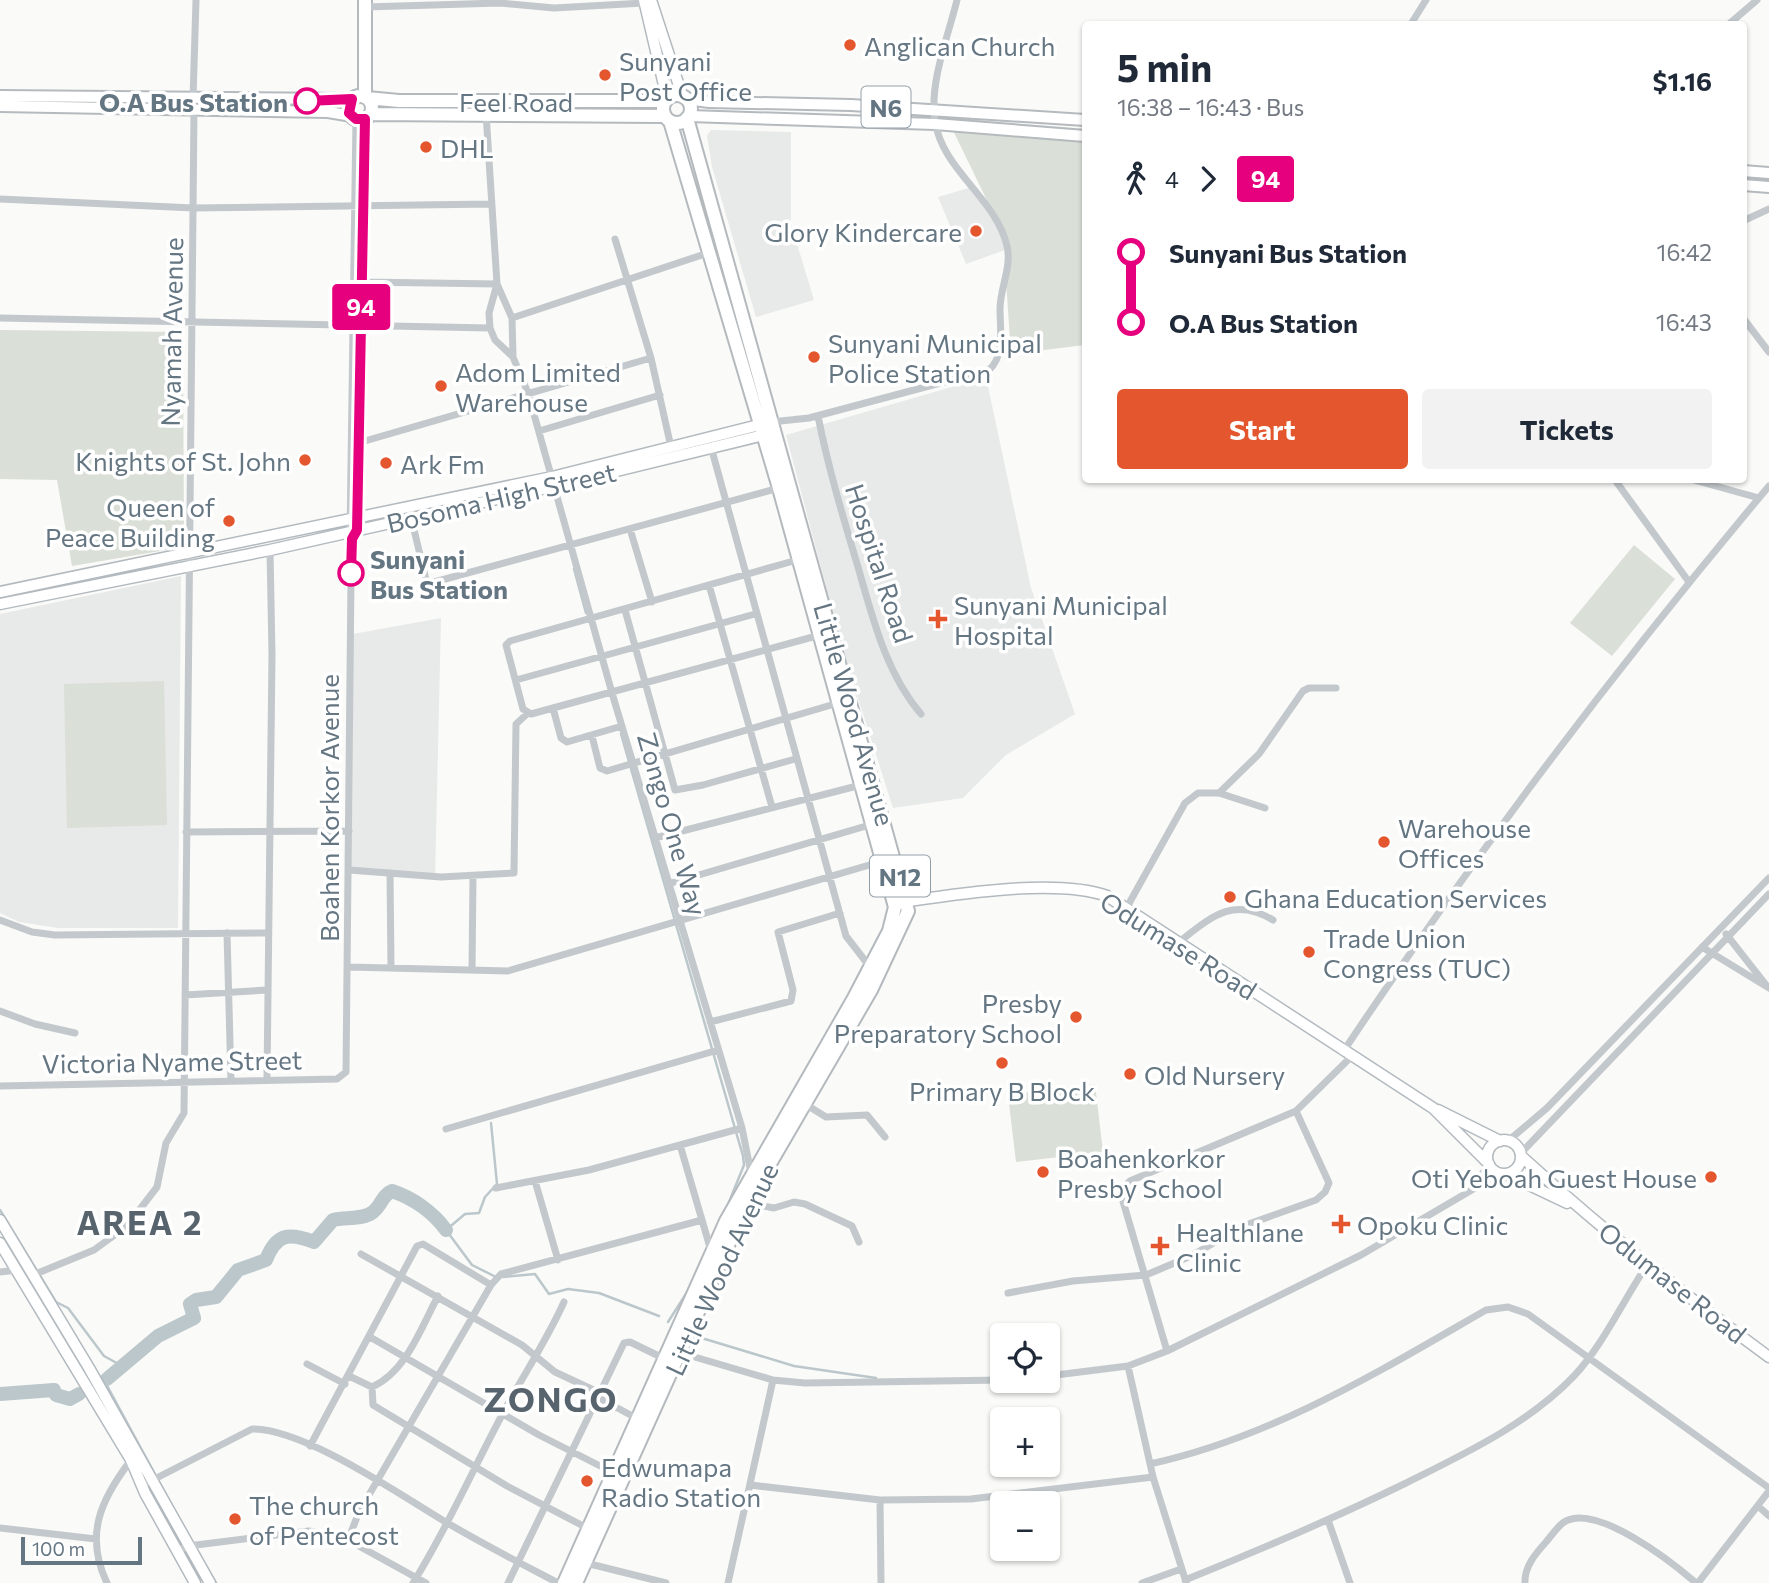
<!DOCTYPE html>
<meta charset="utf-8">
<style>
body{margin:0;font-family:Commissioner,sans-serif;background:#f2f2f3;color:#1f2937;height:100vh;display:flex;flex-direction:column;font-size:26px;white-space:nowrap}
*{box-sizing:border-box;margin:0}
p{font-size:23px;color:#747a83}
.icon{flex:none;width:38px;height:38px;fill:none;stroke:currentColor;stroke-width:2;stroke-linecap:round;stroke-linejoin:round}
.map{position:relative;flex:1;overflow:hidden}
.side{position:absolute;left:1082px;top:21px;width:665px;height:462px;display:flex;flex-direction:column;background:#fff;border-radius:7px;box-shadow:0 2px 5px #0004}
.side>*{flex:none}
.badge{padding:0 14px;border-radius:5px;font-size:24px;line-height:46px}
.controls{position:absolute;left:990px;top:1323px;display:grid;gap:14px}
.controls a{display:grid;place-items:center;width:70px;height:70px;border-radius:7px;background:#fff;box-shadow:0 2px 5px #0004;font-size:35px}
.scale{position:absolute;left:21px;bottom:18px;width:121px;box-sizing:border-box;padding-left:7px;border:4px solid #657683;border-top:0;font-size:19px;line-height:24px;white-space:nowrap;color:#657683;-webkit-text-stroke:5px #fff;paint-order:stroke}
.map>.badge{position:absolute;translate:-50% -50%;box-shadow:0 0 0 4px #fff}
.legs{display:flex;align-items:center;gap:10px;height:77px;padding:0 35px;font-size:23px}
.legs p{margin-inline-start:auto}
.overview{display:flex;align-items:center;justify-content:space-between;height:119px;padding:0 35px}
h1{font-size:38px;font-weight:700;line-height:52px}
.action{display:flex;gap:14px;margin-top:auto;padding:14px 35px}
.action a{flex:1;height:80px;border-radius:7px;background:#e4572e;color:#fff;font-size:28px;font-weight:700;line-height:80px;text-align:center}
.action a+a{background:#f2f2f3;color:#1f2937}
ul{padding:0 35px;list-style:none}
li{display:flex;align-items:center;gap:24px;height:70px;font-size:26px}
li i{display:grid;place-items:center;width:10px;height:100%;margin:0 9px;background:currentColor}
li i::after{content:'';width:18px;height:18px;margin:-9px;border:5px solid;border-radius:50%;background:#fff}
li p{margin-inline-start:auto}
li:first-child i{background:linear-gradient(#0000 50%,currentColor 0)}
li:last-child i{background:linear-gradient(currentColor 50%,#0000 0)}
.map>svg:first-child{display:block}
.built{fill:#e8e9e9}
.green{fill:#dadfd7}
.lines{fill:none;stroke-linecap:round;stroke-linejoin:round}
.stream{stroke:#bbc7cb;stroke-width:2.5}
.river{stroke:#bbc7cb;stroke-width:14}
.secondary-casing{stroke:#b3babf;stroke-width:13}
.primary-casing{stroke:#b5babe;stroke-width:14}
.highway-casing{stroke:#b4b9bd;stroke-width:16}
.street{stroke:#c3c8cc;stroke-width:7}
.secondary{stroke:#fff;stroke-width:10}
.primary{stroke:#fff;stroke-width:10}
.highway{stroke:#fff;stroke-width:12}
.line-1-casing{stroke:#fff;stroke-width:16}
.line-1{stroke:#e6007e;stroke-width:10}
.poi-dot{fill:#e4572e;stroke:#fff;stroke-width:2.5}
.stop-1-dot{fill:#fff;stroke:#e6007e;stroke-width:3.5}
.labels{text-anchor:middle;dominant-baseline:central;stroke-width:7;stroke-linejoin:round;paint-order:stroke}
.shield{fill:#fff;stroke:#939fa8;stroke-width:2}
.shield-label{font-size:24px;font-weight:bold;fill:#657683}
.poi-label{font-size:26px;fill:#657683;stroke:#fff;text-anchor:start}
.stop-label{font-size:26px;font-weight:bold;fill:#657683;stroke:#fff;text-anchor:end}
.street-label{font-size:26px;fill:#657683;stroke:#fff}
.district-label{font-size:33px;font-weight:bold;letter-spacing:2px;fill:#57646e;stroke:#fff}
</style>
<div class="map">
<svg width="1769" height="1583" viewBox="0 0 1769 1583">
<rect width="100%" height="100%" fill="#fafaf8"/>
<!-- built -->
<path class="built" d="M711,130L791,132V224L814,300L756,317L712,167L707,136Z
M972,187L993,213L1005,250L966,264L938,197Z
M986,377L1031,588L1075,714L1006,755L963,798L893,808L843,651L786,435Z
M181,576L178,928H58L19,922L0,913V614Z
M441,618L435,880L350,869L353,634Z"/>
<!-- green -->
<path class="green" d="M947,118L1085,129V345L1011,354L1006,281L1009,246Z
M0,330L183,332L184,547L72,566L57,480L0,479Z
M1634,545L1675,579L1612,656L1570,623Z
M164,681L167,825L67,828L64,684Z
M1095,1084L1103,1152L1016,1162L1008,1095Z"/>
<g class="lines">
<!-- stream -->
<path class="stream" d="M574,569L586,613
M621,734L743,1156L744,1165L727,1207
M491,1123L497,1184L485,1197L479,1213L465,1214L446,1230L472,1265L496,1277
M0,1210L56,1302L68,1308L104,1356L124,1367
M503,1277L535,1274L549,1294L568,1289L599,1293L659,1316
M668,1322L691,1286
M695,1336L794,1366L876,1378
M104,1380L176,1513
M205,1565L216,1583"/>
<!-- river -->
<path class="river" d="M107,1379L158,1336L194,1318L190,1304L196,1300L216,1297L238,1270L266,1260C276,1234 288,1232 314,1242L333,1220C346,1217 363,1220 373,1212C382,1205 382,1195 392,1191C413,1198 433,1212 446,1230
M0,1394L54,1390L56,1395L70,1399L79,1394"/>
<!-- secondary casing -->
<g class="secondary-casing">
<path id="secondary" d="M644,0L667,98
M651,0L682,95
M0,592L552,477L767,423
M0,604L270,550L555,486L768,434
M902,902C956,894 1056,878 1107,896L1433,1108L1489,1164
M1438,1110L1500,1141
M1487 1157a17 17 0 1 1 34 0a17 17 0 1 1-34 0Z
M1521,1156C1600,1228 1683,1294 1769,1357
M1506,1174L1567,1203
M0,1220L89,1368L210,1583
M0,1243L131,1460L145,1493L195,1583"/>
</g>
<!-- primary casing -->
<g class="primary-casing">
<path id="primary" d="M0,96L352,99
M687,99L709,102L851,105L1085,120
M0,106L328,112L352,116
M689,116L935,124L1085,136
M1743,171L1769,173
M1743,185L1769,187"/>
</g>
<!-- highway casing -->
<g class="highway-casing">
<path id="highway" d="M663 109a14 14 0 1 1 28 0a14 14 0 1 1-28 0Z
M348 108a12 12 0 1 1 24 0a12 12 0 1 1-24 0Z
M365,97V0
M367,98L399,101H665
M371,114L665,116
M564,1583L726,1221L854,998L889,931L895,907L779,488L670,121
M576,1583L747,1203L871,990L908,911L687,118"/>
</g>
<!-- street -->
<path class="street" d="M365,7L500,3L554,8L644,3
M1411,24L1426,0
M1729,24L1757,0
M193,99L196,0
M486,113L497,284L489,313L490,328L495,340L513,357L528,393L612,693L742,1128L751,1173
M0,199L193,208L491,204
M1743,221L1769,209
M615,239L651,358
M362,282L497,284L512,318L513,357
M0,318L490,328
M512,318L711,252
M1743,318L1769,352
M818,416C828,467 843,517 858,567C873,619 886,673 921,714
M771,422L809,418L989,370C1005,356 1000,329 1000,309C1000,288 1012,267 1007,246C996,198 942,170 935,121C929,83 948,37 957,0
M539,431L660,395
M358,443L651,358L671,447
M711,447L846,936L870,967
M1615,480L1689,582
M1694,480L1759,498
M411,517L427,584L779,488
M630,529L652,602
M350,535L356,119
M797,560L510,641L506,645L523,709L531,714L553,708L820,635
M709,585L772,807
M625,610L675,790L703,785L795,759
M516,680L755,614
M553,708L561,738L567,742L622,726
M592,736L600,768L607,771L838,703
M1219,793L1259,754L1303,691L1309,688H1336
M186,832L349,831
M655,838L861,785
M349,870L441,877L514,873L516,724L527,714
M390,873L391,968
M668,884L873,824
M1127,907L1185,803L1198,793H1219L1265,808
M0,920L32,932L55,935L267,933
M227,933L231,1080
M1726,934L1766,985
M1179,942C1211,917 1233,896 1273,920
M1702,947L1769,988
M349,967L508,971L883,861
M472,970L473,876
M185,995L267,990
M0,1011L35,1024L75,1033
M710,1022L791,1001L793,990L778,932L840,913
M1343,1052C1474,855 1617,667 1769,486
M267,1079L272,655L270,550
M0,1086L337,1079L346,1072L351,577L353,539L357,530L365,119
M805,1104L826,1117L867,1115L885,1137
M446,1129L718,1050
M1508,1141L1547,1108L1769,878
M680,1145L702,1220
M1521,1153L1769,894
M535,1181L558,1260
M1472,1187L1489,1165
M496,1188L589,1170L742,1128
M747,1203L774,1208L794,1202L805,1204L852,1226L859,1242
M361,1254L522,1345L555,1372L600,1393
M0,1272L17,1270
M33,1275L94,1250L127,1226L157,1187L166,1143L184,1113L194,111
M1008,1293L1073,1281L1146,1275L1191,1256L1243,1226L1316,1200L1325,1192L1329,1183L1296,1111
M370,1337L539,1435L614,1473
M1167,1351L1122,1198L1123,1188L1130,1181L1296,1111L1351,1057
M681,1353L773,1380L805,1383L1003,1380
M307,1364L345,1384
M1128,1366L1153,1477L1186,1582
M349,1376L372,1387L373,1405L507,1486L589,1529
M1048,1376L1128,1366L1167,1351L1361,1255L1499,1174
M372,1387C406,1372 421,1328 438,1296
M599,1398L638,1419
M310,1446L417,1246L423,1244L491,1285L501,1274L702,1220L711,1251
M1150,1464C1273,1437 1378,1372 1486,1310L1508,1307L1528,1314L1769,1488
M750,1485L880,1500L971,1499L1153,1477
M141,1486L252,1429C303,1428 399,1494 444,1521C481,1543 520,1563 558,1583
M880,1500L881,1583
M1758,1506L1769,1516
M1328,1520L1350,1583
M0,1528L96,1539
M348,1540L359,1512L491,1285
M177,1551L188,1546L309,1531L348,1540L426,1583
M586,1563L666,1583
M1185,1580C1260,1550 1332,1519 1404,1484C1464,1454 1527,1425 1574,1376C1603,1345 1623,1301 1647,1265
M107,1583C84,1535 101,1499 131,1460
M413,1583C447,1529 472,1471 502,1415C522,1377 546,1342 564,1302
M508,1583L624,1343L630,1342L665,1359
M728,1583L773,1380
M1142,1583L1181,1569
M1525,1583C1524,1567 1536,1553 1546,1542C1551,1536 1558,1526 1564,1522C1596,1502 1673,1563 1696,1583
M1698,1583L1769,1491"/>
<!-- secondary -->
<use href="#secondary" class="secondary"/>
<!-- primary -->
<use href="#primary" class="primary"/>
<!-- highway -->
<use href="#highway" class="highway"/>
</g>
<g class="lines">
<!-- line-1 casing -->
<g class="line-1-casing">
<path id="line-1" d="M307,101L352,99L349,113L356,119H365L357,530L352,539L351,573"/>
</g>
<!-- line-1 -->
<use href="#line-1" class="line-1"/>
</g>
<!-- markers -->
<g class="poi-dot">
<circle cx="850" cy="45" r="7"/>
<circle cx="605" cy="75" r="7"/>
<circle cx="426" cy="147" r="7"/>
<circle cx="976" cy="231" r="7"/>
<circle cx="814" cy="357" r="7"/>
<circle cx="441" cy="386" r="7"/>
<circle cx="305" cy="460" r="7"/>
<circle cx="386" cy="463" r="7"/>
<circle cx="229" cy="521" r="7"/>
<path d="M934.5 608.5h7v7h7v7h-7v7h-7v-7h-7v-7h7z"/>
<circle cx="1384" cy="842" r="7"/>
<circle cx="1230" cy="897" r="7"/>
<circle cx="1309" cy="952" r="7"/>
<circle cx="1076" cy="1017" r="7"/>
<circle cx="1002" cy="1063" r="7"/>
<circle cx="1130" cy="1074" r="7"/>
<circle cx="1043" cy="1172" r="7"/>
<circle cx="1711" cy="1177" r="7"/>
<path d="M1337.5 1213.5h7v7h7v7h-7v7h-7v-7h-7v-7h7z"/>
<path d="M1156.5 1235.5h7v7h7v7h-7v7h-7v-7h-7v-7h7z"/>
<circle cx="587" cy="1481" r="7"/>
<circle cx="235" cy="1519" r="7"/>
</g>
<g class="stop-1-dot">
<circle cx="307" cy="101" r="12"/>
<circle cx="351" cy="573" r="12"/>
</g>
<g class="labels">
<!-- shield labels -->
<g class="shield">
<rect x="861.5" y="86.5" width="49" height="41" rx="5"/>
<rect x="870" y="855.5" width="60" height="41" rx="5"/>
</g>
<g class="shield-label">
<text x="886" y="107">N6</text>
<text x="900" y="876">N12</text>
</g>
<!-- poi labels -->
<g class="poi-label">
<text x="864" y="45">Anglican Church</text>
<text x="619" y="60">Sunyani<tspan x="619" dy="30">Post Office</tspan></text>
<text x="440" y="147">DHL</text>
<text x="962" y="231" text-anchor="end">Glory Kindercare</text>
<text x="828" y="342">Sunyani Municipal<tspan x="828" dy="30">Police Station</tspan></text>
<text x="455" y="371">Adom Limited<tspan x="455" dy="30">Warehouse</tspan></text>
<text x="291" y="460" text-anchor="end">Knights of St. John</text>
<text x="400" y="463">Ark Fm</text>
<text x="215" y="506" text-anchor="end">Queen of<tspan x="215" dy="30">Peace Building</tspan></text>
<text x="954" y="604">Sunyani Municipal<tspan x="954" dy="30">Hospital</tspan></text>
<text x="1398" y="827">Warehouse<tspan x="1398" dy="30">Offices</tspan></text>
<text x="1244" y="897">Ghana Education Services</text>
<text x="1323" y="937">Trade Union<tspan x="1323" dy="30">Congress (TUC)</tspan></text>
<text x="1062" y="1002" text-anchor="end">Presby<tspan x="1062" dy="30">Preparatory School</tspan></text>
<text x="1144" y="1074">Old Nursery</text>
<text x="1002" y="1090" text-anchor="middle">Primary B Block</text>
<text x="1057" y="1157">Boahenkorkor<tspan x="1057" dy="30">Presby School</tspan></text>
<text x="1697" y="1177" text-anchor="end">Oti Yeboah Guest House</text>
<text x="1357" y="1224">Opoku Clinic</text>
<text x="1176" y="1231">Healthlane<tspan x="1176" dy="30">Clinic</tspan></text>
<text x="601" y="1466">Edwumapa<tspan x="601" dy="30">Radio Station</tspan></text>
<text x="249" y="1504">The church<tspan x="249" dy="30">of Pentecost</tspan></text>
</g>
<!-- stop labels -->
<g class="stop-label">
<text x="288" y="101">O.A Bus Station</text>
<text x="370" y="558" text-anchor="start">Sunyani<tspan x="370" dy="30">Bus Station</tspan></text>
</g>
<!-- street labels -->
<g class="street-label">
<text x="516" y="101">Feel Road</text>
<text transform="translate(171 332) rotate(-89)">Nyamah Avenue</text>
<text transform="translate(501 497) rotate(-13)">Bosoma High Street</text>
<text transform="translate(880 563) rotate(72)">Hospital Road</text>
<text transform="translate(855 714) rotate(74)">Little Wood Avenue</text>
<text transform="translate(328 808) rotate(-90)">Boahen Korkor Avenue</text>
<text transform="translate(673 824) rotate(74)">Zongo One Way</text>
<text transform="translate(1179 945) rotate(32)">Odumase Road</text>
<text transform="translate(172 1061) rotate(-1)">Victoria Nyame Street</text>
<text transform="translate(721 1269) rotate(-65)">Little Wood Avenue</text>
<text transform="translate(1673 1282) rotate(38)">Odumase Road</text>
</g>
<!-- district labels -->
<g class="district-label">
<text x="140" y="1221">AREA 2</text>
<text x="551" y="1398">ZONGO</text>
</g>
</g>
</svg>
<div class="controls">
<a><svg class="icon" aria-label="locate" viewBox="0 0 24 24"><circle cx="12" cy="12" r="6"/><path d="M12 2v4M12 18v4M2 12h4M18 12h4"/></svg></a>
<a>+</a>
<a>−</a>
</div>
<div class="scale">100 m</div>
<b class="badge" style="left:361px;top:307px;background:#e6007e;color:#fff">94</b>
<section class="side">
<div class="overview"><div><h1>5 min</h1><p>16:38 – 16:43 · Bus</p></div><b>$1.16</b></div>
<div class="legs"><svg class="icon" aria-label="walk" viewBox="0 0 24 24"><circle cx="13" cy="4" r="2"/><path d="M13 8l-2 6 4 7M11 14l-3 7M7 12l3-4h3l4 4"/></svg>4<svg class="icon" aria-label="forward" viewBox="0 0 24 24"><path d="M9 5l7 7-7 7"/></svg><b class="badge" style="background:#e6007e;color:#fff">94</b></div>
<ul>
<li><i style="color:#e6007e"></i><b>Sunyani Bus Station</b><p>16:42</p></li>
<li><i style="color:#e6007e"></i><b>O.A Bus Station</b><p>16:43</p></li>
</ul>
<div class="action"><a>Start</a><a>Tickets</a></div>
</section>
</div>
